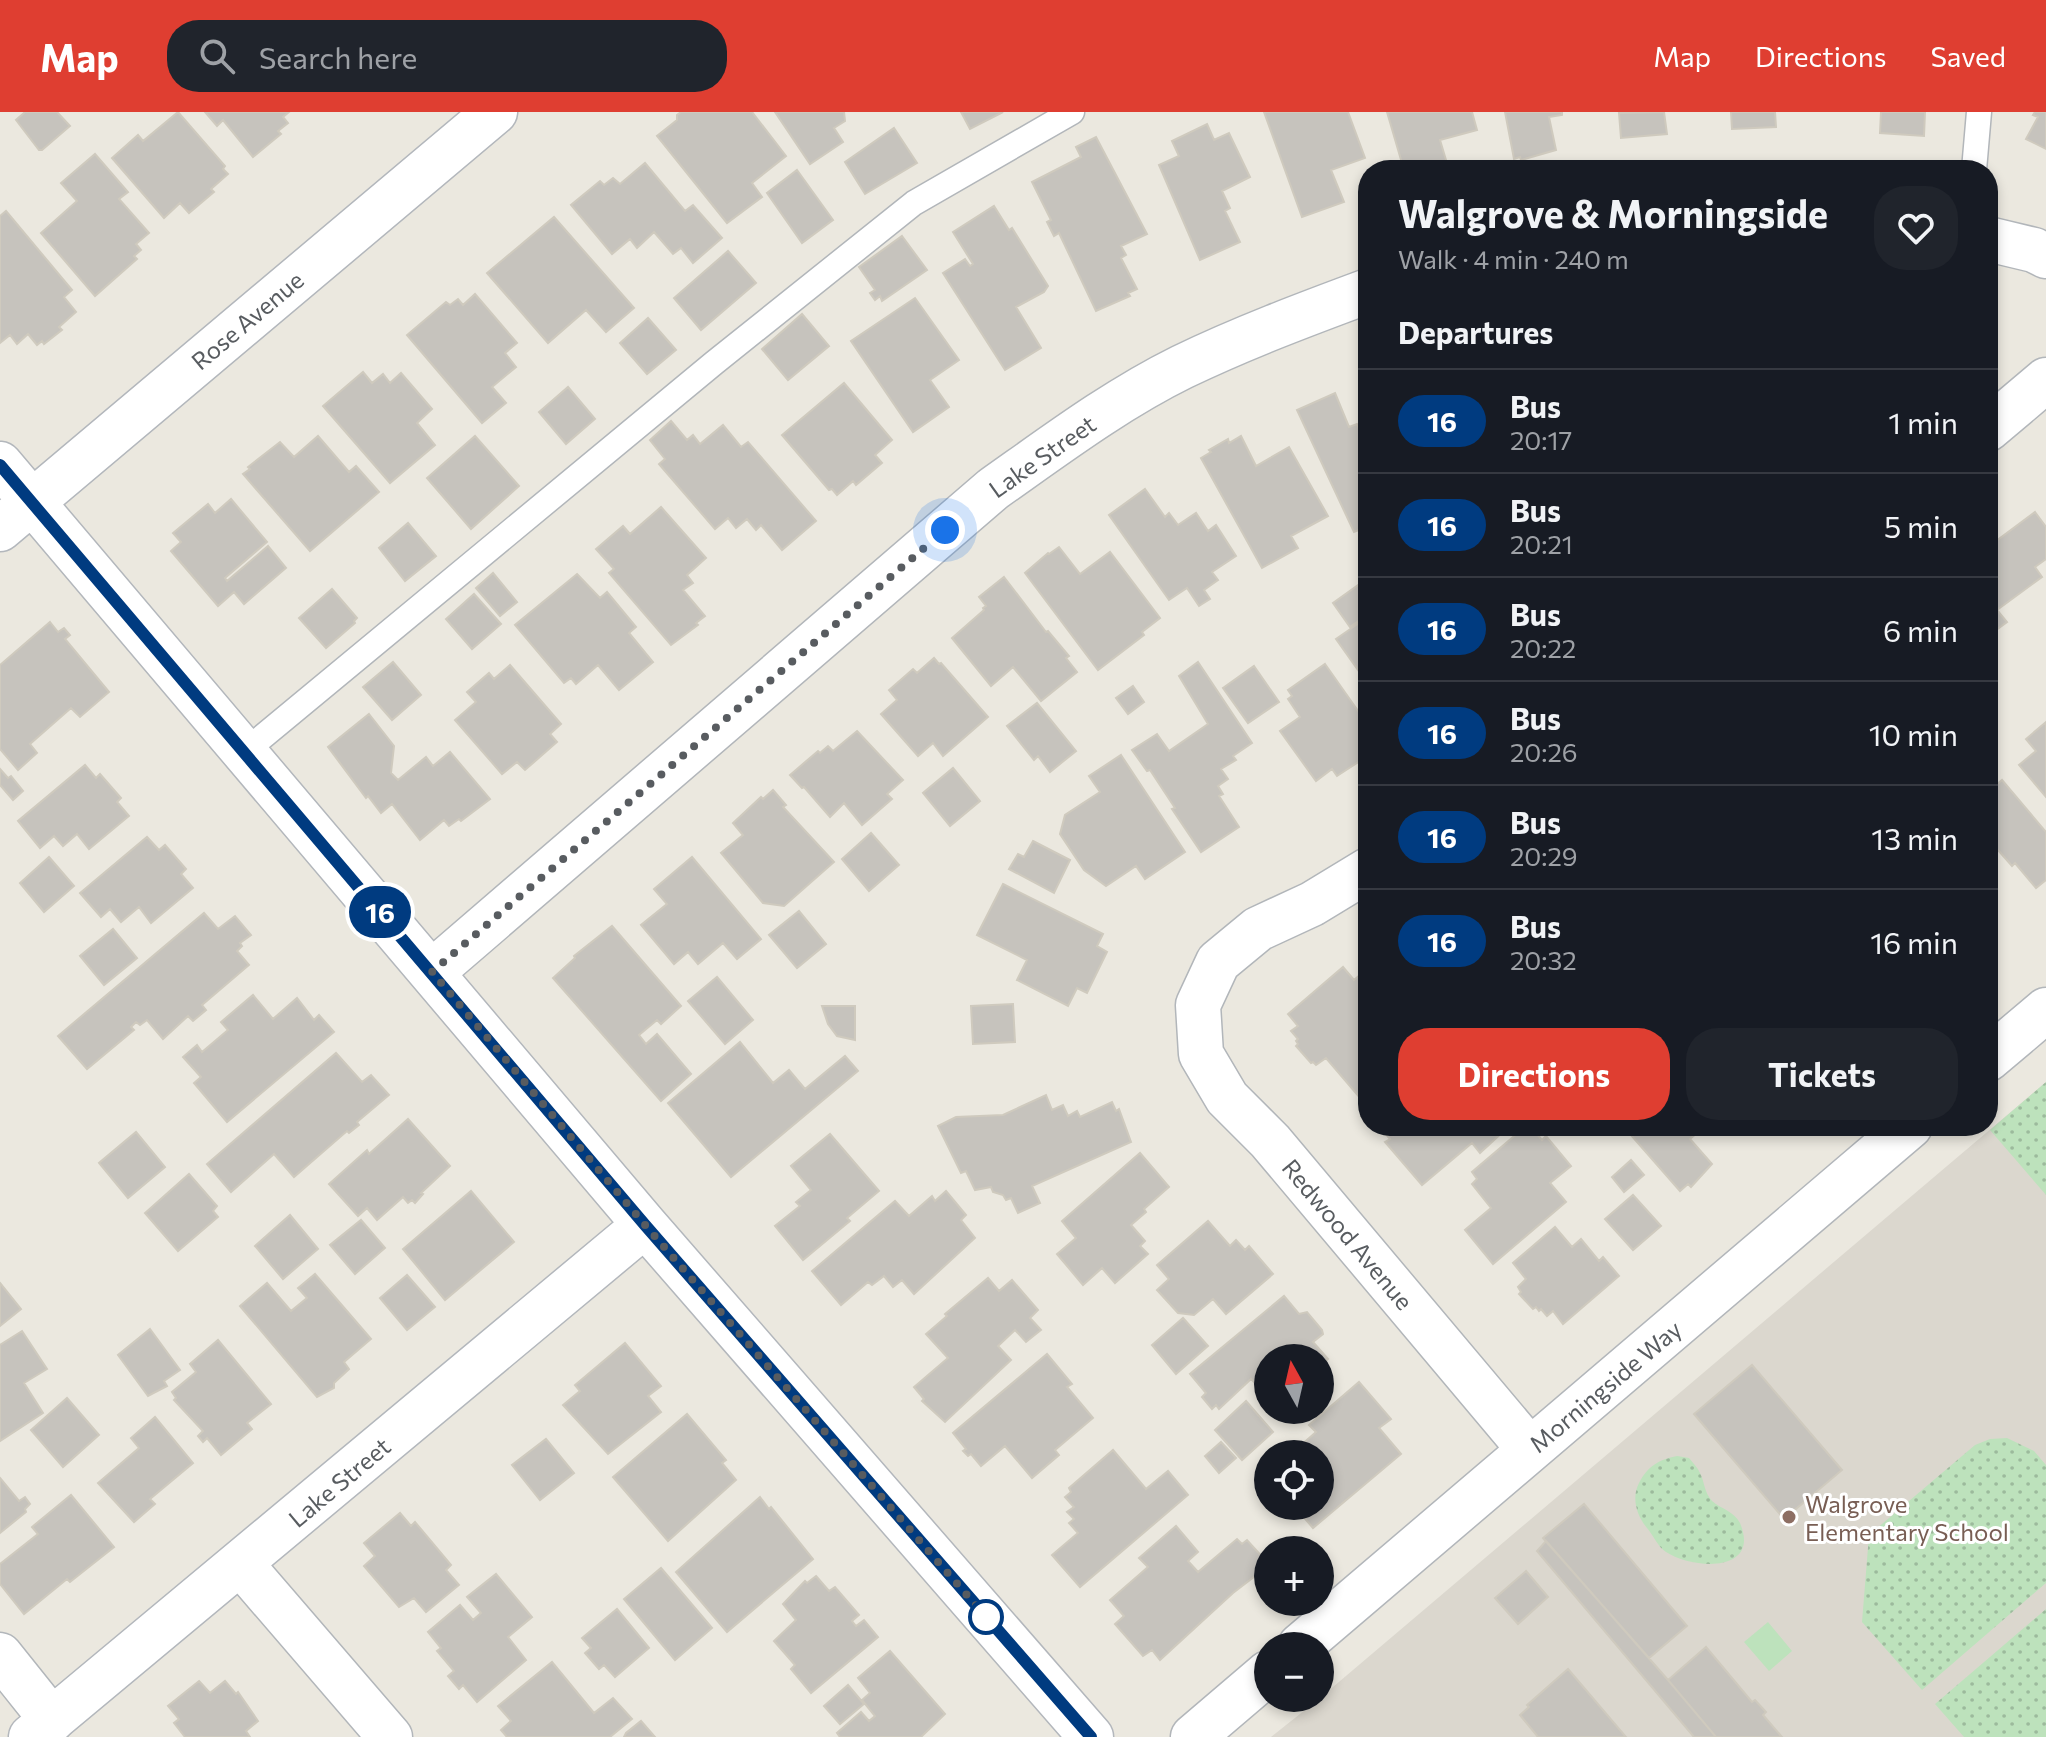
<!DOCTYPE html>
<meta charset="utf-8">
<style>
body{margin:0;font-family:Commissioner,sans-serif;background:#20242c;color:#f1f3f6;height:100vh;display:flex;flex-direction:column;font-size:30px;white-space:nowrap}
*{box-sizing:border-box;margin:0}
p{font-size:26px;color:#9ea1a6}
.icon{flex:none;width:44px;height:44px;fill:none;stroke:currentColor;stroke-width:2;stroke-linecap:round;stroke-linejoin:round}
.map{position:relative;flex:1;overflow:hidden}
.sheet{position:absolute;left:1358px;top:48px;width:640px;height:976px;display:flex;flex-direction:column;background:#171b24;border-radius:32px;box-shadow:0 4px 12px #0003}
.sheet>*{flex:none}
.badge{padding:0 16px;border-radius:26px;font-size:28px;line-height:52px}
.needle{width:52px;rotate:352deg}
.buttons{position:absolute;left:1254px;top:1232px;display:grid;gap:16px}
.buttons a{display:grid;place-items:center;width:80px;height:80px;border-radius:50%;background:#171b24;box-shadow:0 4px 12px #0003;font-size:40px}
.you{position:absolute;width:40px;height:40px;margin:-20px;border:6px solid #fff;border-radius:50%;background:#1a73e8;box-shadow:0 0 0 12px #1a73e833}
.map>.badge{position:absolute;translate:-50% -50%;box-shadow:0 0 0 4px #fff}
h2{padding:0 40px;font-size:30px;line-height:72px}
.round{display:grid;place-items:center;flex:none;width:84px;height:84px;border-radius:32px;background:#20242c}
.head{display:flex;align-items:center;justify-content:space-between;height:136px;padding:0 40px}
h1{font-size:38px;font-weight:700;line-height:60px}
.button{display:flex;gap:16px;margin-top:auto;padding:16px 40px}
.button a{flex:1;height:92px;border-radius:32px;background:#df3e31;color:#fff;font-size:32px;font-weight:700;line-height:92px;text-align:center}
.button a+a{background:#20242c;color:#f1f3f6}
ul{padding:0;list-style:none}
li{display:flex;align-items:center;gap:24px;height:104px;padding:0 40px;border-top:2px solid #363941}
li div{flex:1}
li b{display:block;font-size:30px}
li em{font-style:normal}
li .badge{min-width:88px;font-weight:700;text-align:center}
header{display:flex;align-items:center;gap:48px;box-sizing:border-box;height:112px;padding:0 40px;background:#df3e31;color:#fff}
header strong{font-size:38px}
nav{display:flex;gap:44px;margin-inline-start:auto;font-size:28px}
.search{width:560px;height:72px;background:#20242c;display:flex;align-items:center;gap:20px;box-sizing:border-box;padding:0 28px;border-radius:32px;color:#9ea1a6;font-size:30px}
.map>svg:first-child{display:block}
.education{fill:#dbd7ce}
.green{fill:url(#green-dots)}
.pitch{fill:#bde2bc}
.building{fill:#c6c3bd;stroke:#cfcabe;stroke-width:2}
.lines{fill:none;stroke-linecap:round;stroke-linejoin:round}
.lane-casing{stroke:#b2b6ba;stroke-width:27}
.street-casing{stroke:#b2b6ba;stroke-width:47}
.secondary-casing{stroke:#b3b7bc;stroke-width:47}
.lane{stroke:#fff;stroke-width:24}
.street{stroke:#fff;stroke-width:44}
.secondary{stroke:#fff;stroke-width:44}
.line-casing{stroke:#fff;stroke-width:18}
.line{stroke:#003b80;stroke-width:12}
.walk{stroke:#585c60;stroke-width:8;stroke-dasharray:0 14.4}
.education-dot{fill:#8d6e63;stroke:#fff;stroke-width:3}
.stop-dot{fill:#fff;stroke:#003b80;stroke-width:4}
.labels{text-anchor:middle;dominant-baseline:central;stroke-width:6;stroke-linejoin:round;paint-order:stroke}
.street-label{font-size:24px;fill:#585c60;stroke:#fff}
.education-label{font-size:24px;fill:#785e54;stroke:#fff;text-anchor:start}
</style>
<header>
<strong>Map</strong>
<div class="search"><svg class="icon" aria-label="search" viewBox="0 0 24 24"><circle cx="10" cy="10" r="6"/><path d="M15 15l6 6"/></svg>Search here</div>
<nav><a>Map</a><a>Directions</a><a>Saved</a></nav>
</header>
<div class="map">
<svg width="2046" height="1625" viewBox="0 0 2046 1625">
<defs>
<pattern id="green-dots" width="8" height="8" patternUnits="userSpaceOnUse" patternTransform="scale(2)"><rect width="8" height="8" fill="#bde2bc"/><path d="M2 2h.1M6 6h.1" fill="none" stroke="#9cba9c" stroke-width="1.8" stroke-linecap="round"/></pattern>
</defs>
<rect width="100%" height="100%" fill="#ebe8df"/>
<!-- education -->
<path class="education" d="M2046,970V1625H1271L1320,1586Z"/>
<!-- green -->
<path class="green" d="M2046,970V1083L1990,1018Z
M2007,1326L2034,1339L2046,1353V1471L1922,1578L1862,1510L1869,1423L1975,1333L1990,1327Z
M1677,1344L1689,1346C1693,1351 1698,1356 1700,1361C1705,1371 1704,1380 1712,1389C1721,1397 1734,1399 1740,1411C1761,1461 1694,1458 1666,1440C1658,1435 1653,1423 1647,1416C1637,1404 1631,1386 1639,1371C1648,1354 1658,1348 1677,1344Z
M2046,1497V1625H1964L1935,1592Z"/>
<!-- pitch -->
<path class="pitch" d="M1768,1510L1792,1539L1769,1559L1744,1530Z"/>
<!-- building -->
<path class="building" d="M25,0H57L70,14L42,38H39L16,8Z
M178,0L225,54L223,57L228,62L211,77L214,80L189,101L180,91L164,106L112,46L138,23L143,29Z
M205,0H289L283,5L288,11L278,19L281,22L253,45L223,8L217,14Z
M681,0H752L786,44L752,71L762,85L727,111L657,24L677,8V3Z
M775,0H844L845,9L834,16L843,30L810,52Z
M961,0H1003L970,17Z
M1264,0H1348L1365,46L1331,58L1344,90L1302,105Z
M1387,0H1472L1477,18L1440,28L1449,58H1404Z
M1505,0H1562V3L1549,5L1556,38L1521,48L1520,45L1514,47Z
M1664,0L1667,22L1621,26L1619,1Z
M1731,0H1775L1776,15L1732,17Z
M1881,0H1925L1924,24L1880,21Z
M2035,0H2046V37L2026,27L2038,5L2033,3Z
M1207,12L1214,28L1229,21L1250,65L1222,79L1230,96L1225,99L1240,130L1200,148L1159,53L1179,44L1172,29Z
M894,16L917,51L865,82L845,50Z
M1096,25L1147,122L1121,134L1126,143L1121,146L1137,177L1128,181L1130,184L1096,199L1059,121L1054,124L1047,110L1051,108L1032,70L1081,45L1076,35Z
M95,42L128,80L119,87L149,121L136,132L141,138L134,144L137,147L95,184L41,121L77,89L61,71Z
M645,51L685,99L693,93L722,126L693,151L681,136L673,142L654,120L637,136L630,127L612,142L571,93L600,69L604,73L613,66L620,72Z
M797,58L833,108L802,131L767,81Z
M994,94L1009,118L1012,116L1048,174L1044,180L1016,195L1041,236L1005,258L943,161L965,147L970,154L973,152L953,120Z
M6,99L72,178L64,185L76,200L59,215L62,218L44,232L42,229L37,233L28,222L17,232L10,223L0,231V104Z
M554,105L634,196L606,220L586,198L548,231L487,161Z
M902,124L927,158L882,189L880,184L875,188L870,181L875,178L859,155Z
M728,139L756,171L701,218L674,186Z
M475,182L517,231L505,241L516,255L492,275L506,291L482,311L407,223L446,190L450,193L458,187L463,193Z
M915,186L959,248L930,268L949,295L913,320L851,229Z
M802,202L829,234L788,268L762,237Z
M648,206L676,238L647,262L620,231Z
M363,260L372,271L383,262L390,271L401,261L432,297L417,311L435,333L390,371L323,294Z
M844,271L892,328L875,343L882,351L856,373L853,369L837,383L832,377L829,378L782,323Z
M568,275L595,307L566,332L539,300Z
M1335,281L1349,315L1357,312L1365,331L1368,329V414L1354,420L1297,298Z
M671,309L687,328L693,323L700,332L723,313L741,335L748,330L816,409L782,438L761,413L756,418L747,407L736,416L728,406L715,417L659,352L665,347L650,328Z
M318,324L349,360L356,354L379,380L310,439L243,362L250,357L248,355L280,330L294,345Z
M475,324L519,374L471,417L427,366Z
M1241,324L1256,354L1289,335L1328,404L1291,424L1298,436L1262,456L1201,346L1211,340L1209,338L1228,327L1229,331Z
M1145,377L1165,405L1169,401L1178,413L1196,401L1208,419L1216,413L1236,444L1212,460L1218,468L1204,478L1210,487L1199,494L1187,476L1169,488L1109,403Z
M231,387L267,430L225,466L227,469L268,434L286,456L244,492L234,480L218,494L171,439L181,430L173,421L208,392L215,401Z
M661,395L706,446L687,463L693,471L683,478L705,504L696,511L698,513L671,533L609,461L614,457L596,437L623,414L630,422Z
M2035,400L2046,415V447L2035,455L2042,465L1997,498L2007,510L1988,524V426L1992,432Z
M408,411L436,444L405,469L379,436Z
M1059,435L1080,462L1110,440L1160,506L1142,520L1144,523L1098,558L1025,461L1048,441L1049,442Z
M493,461L517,490L500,504L476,476Z
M577,462L600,486L607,480L636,515L629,521L653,550L619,578L598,553L576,572L571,566L564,571L515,513Z
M1004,465L1046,520L1048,519L1069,544L1066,546L1077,560L1041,589L1013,555L991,574L952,526L984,498L983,496L986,494L979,485Z
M1368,466V502L1350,515L1333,491Z
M332,477L357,506L354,509L355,511L326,536L299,506Z
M474,482L501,512L472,537L446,507Z
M50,510L58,520L64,516L70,523L65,527L109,580L80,605L71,596L30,632L37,641L18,658L0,637V553Z
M1359,511L1368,523V572L1336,527Z
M934,546L939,552L941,551L988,605L943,644L933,631L918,644L881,602L897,588L889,578L913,557L917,561Z
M393,550L421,583L392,608L363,575Z
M1198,550L1252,631L1233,644L1236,648L1221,657L1228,667L1218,674L1223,682L1219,684L1239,715L1201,740L1172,697L1175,696L1150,658L1147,659L1132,638L1157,622L1169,639L1208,612L1179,564Z
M1325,552L1368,613V640L1362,644L1363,647L1337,664L1332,657L1316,669L1280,619L1300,605L1288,587L1292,584L1288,578Z
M510,553L561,612L550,622L557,630L525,658L517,650L502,662L455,608L476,590L467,580L489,561L494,567Z
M1254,554L1279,590L1248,611L1223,576Z
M1133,574L1144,590L1128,602L1116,586Z
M1037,591L1076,639L1050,660L1038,644L1034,648L1007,614Z
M369,602L394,634L391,661L398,668L426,645L433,654L450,640L490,687L461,709L459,707L449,714L444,708L420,728L392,692L381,701L368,684L366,686L328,635Z
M2046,610V685L2019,653L2036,639L2026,627Z
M857,619L903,668L887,682L892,687L862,713L844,691L830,705L804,675L802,676L790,663L818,639L820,641L828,634L833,639Z
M1121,643L1185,740L1145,767L1136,754L1106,774L1084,758L1060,722L1065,703L1100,680L1089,664Z
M85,653L96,666L100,662L121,686L117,690L129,704L89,737L77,722L63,734L54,724L40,736L18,709Z
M953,656L980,689L950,714L923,681Z
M0,657L8,666L11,664L23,679L13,688L0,673Z
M2002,668L2046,720V768L2036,776L2015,751L2012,754L1998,738L1988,747V680Z
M773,678L786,693L783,695L834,750L784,794L763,791L721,741L743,723L733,711L761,685L763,687Z
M871,721L899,753L869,779L842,747Z
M147,725L159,738L165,733L186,757L181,762L193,776L151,811L139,795L121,810L110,797L101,805L80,781Z
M1033,729L1070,748L1054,781L1009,757L1018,742L1024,745Z
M49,745L74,774L44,800L20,771Z
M692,745L761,827L737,847L723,831L698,852L688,840L674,852L641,813L667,792L654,777Z
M1003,772L1103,822L1097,834L1107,840L1087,881L1077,876L1068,894L1017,868L1027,848L977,823Z
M799,799L826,832L797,856L769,823Z
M204,801L218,817L235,804L251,823L240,831L242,834L237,839L249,853L202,893L206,898L193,909L188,904L163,927L147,908L140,913L136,910L131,915L134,918L87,957L58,924Z
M612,814L681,894L661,912L657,908L639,923L646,932L657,922L691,962L661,989L553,866L575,846L574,844Z
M113,817L137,846L104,873L80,844Z
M1343,855L1354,868L1360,863L1368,872L1367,994L1326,946L1316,953L1313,950L1311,951L1296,934L1298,932L1296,929L1298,927L1291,919L1298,914L1288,902Z
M717,865L753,908L725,932L688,889Z
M253,883L273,907L297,886L314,908L319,903L334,920L227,1010L194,971L201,965L183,945L197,933L202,940L228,918L221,910Z
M1013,892L1015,930L973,932L971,894Z
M822,894H855V928L837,924L828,912Z
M740,930L773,971L789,958L805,977L845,944L858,959L731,1065L668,991Z
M336,941L362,970L371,963L389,983L357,1010L359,1013L349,1021L347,1019L294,1065L274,1042L231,1080L207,1052Z
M1046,983L1052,998L1063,993L1068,1004L1077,999L1080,1005L1112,990L1116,999L1119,997L1131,1030L1032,1074L1040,1091L1018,1101L1011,1086L1006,1088L1003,1083L993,1080L991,1075L975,1078L966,1059L961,1061L938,1014L956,1005L1003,1003Z
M408,1007L450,1054L421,1081L423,1082L415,1091L412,1088L408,1091L403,1085L377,1108L367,1096L358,1104L329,1072L367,1038L369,1042Z
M1379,1014H1464L1461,1017L1463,1019L1469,1014H1500L1504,1019L1480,1041L1472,1031L1422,1073L1385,1030L1390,1027Z
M1526,1014H1530L1542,1028L1546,1024L1571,1054L1550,1071L1566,1090L1493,1152L1465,1118L1491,1096L1472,1072L1477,1067L1472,1060Z
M1623,1014H1705L1690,1027L1712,1052L1691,1075L1688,1072L1680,1079Z
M136,1020L165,1055L128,1086L99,1051Z
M830,1022L879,1079L847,1106L850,1109L803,1148L775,1114L800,1094L796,1090L811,1078L791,1054Z
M1140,1041L1169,1075L1144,1097L1146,1100L1131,1113L1145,1129L1140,1134L1148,1142L1115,1171L1102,1156L1083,1173L1057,1142L1076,1126L1062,1109Z
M1631,1048L1644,1063L1624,1080L1612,1065Z
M189,1062L217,1094L213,1099L218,1105L178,1139L145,1101Z
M471,1079L514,1130L445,1188L403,1137Z
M946,1079L966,1103L961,1108L975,1126L914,1182L902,1168L893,1175L884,1164L872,1173L868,1170L841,1193L812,1159L895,1089L909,1104L932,1084L935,1089Z
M1633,1083L1661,1114L1633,1138L1605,1107Z
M290,1103L318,1137L283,1167L255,1134Z
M361,1108L385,1136L355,1162L330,1133Z
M1208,1109L1230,1134L1236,1128L1245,1138L1249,1134L1273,1162L1226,1202L1213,1187L1194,1203L1178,1201L1157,1178L1169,1167L1157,1153Z
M1555,1115L1572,1135L1581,1127L1599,1149L1603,1145L1619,1164L1563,1212L1553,1199L1547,1204L1541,1197L1539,1199L1536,1195L1533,1197L1519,1182L1521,1180L1518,1175L1526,1167L1513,1151Z
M315,1162L371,1227L344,1250L349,1257L334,1271V1276L317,1285L240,1194L267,1171L291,1199L307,1186L298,1176Z
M407,1163L435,1195L407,1218L380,1186Z
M988,1166L999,1179L1012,1168L1038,1198L1030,1206L1041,1218L1026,1230L1015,1218L998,1234L1011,1248L945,1310L922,1289L924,1287L914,1275L948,1246L926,1222L947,1204L945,1202Z
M0,1171L21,1197L0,1214Z
M1284,1184L1299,1202L1307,1200L1322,1218L1323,1222L1313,1230L1328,1247L1320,1254V1246H1268V1284L1251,1267L1219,1297L1216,1293L1212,1297L1202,1285L1206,1281L1190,1262Z
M1183,1206L1208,1234L1176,1262L1152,1233Z
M150,1217L180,1258L164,1269L167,1274L148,1284L118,1243Z
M22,1219L47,1257L24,1271L43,1301L0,1329V1233Z
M218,1228L271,1292L247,1311L252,1317L221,1343L207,1326L203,1330L198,1324L203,1319L174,1288L176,1286L172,1280L196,1260L190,1252Z
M625,1231L661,1274L648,1284L661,1300L608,1342L563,1293L580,1279L575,1273Z
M1047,1242L1072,1272L1067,1275L1093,1306L1055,1338L1059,1343L1032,1366L1005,1334L981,1354L971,1342L968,1344L963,1339L966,1337L953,1321Z
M1752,1253L1842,1358L1784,1407L1694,1302Z
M1359,1270L1391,1307L1379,1316L1401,1342L1313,1416L1294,1394H1320V1342L1292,1341L1316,1320L1309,1313Z
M67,1286L99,1323L63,1355L31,1318Z
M1246,1289L1273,1320L1242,1348L1215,1318Z
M687,1302L726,1348L722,1351L736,1368L668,1429L613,1365Z
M155,1305L193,1351L150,1387L155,1392L134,1410L98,1371L139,1336L131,1326Z
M546,1327L574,1361L540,1388L512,1353Z
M1221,1330L1236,1346L1219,1361L1205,1344Z
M1113,1338L1146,1377L1168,1359L1188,1383L1080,1475L1052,1443L1078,1421L1069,1411L1074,1407L1067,1400L1074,1395L1065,1385L1071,1380L1069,1376Z
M0,1366L19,1389L25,1385L30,1392L25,1397L26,1400L0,1421Z
M71,1383L114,1435L70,1470L67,1467L24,1502L0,1472V1452L38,1422L32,1415Z
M760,1385L769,1397L771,1395L813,1447L727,1520L676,1460Z
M1584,1392L1687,1514L1649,1546L1543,1426Z
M400,1401L411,1414L415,1410L451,1453L446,1458L459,1473L426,1500L414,1486L399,1495L364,1454L375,1444L364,1431Z
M1176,1414L1198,1440L1188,1449L1198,1460L1237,1427L1242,1432L1247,1428L1267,1450L1261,1455L1263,1458L1233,1481L1160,1548L1152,1538L1143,1544L1115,1512L1124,1504L1110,1488L1148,1455L1139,1446Z
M1546,1429L1668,1568L1716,1625H1694L1537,1439Z
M661,1456L712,1516L675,1548L624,1487Z
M1526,1459L1548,1485L1518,1512L1495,1486Z
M496,1462L532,1505L508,1525L526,1548L477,1590L463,1573L459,1577L448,1564L454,1559L437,1539L441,1536L428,1520L460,1493L473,1508L481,1501L467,1485Z
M816,1464L829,1479L835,1475L859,1503L852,1509L856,1514L864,1508L878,1525L811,1581L791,1557L795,1553L774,1529L796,1508L783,1492L805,1469L807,1471Z
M617,1497L649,1536L615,1565L604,1553L599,1557L585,1541L591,1536L582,1526Z
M1706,1535L1752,1590L1755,1588L1766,1600L1763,1603L1782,1625H1716L1668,1568Z
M890,1539L945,1602L921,1625H840L837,1621L861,1600L869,1609L875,1604L862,1588L870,1581L858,1566Z
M552,1550L594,1601L613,1586L632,1607L610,1625H507L501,1618L511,1609L498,1594Z
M1568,1557L1626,1625H1538L1520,1603L1529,1595L1527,1593Z
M199,1569L210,1581L225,1569L236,1582L238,1580L258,1609L246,1619L250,1625H185L174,1611L179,1607L168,1594Z
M848,1573L864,1592L840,1612L824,1594Z
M641,1609L655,1625H624L626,1621Z"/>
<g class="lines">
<!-- lane casing -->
<g class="lane-casing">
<path id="lane" d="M1974,58L1979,0
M243,641L714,251L914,91L1072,0"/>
</g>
<!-- street casing -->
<g class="street-casing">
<path id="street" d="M1988,127L2034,138L2046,144
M1988,317L2046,268
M1368,758L1312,792L1258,817L1218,850L1198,893L1201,942L1227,986L1270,1029L1530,1338
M432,860L993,377C1054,334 1115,288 1182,255C1242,226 1306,202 1368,179
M1988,947L2046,898
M241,1452L390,1625
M1300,1534L1910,1014
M0,1543L52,1608
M1193,1625L1268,1561"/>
</g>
<!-- secondary casing -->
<g class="secondary-casing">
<path id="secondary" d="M0,352L645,1113L1091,1625
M0,417L495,0
M31,1625L645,1113"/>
</g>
<!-- lane -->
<use href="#lane" class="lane"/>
<!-- street -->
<use href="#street" class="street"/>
<!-- secondary -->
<use href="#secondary" class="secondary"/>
</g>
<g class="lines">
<!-- line casing -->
<g class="line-casing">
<path id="line" d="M0,353L645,1113L1091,1625"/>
</g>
<!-- line -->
<use href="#line" class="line"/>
<!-- walk -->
<path class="walk" d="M945,418L432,860L645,1113L986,1505"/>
</g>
<!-- markers -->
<circle class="education-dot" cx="1789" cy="1405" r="8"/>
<circle class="stop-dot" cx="986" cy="1505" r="16"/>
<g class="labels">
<!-- street labels -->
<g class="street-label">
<text transform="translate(247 208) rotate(-40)">Rose Avenue</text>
<text transform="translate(1042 344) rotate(-35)">Lake Street</text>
<text transform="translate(1348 1122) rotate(50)">Redwood Avenue</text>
<text transform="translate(1605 1274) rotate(-40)">Morningside Way</text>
<text transform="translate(339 1370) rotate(-40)">Lake Street</text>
</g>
<!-- education labels -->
<g class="education-label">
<text x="1805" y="1391">Walgrove<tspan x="1805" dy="28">Elementary School</tspan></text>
</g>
</g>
</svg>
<div class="buttons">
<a><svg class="needle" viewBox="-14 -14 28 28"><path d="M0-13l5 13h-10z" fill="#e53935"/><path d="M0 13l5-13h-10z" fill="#9ea1a6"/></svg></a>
<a><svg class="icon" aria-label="locate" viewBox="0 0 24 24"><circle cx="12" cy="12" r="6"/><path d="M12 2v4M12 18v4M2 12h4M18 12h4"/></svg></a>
<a>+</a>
<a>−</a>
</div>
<div class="you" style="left:945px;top:418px"></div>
<b class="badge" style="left:380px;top:800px;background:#003b80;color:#fff">16</b>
<section class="sheet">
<div class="head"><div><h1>Walgrove &amp; Morningside</h1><p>Walk · 4 min · 240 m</p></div><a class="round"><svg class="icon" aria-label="heart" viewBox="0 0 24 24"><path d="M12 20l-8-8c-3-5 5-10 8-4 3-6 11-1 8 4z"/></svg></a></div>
<h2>Departures</h2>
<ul>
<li><span class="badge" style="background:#003b80;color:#fff">16</span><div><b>Bus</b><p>20:17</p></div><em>1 min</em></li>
<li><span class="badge" style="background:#003b80;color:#fff">16</span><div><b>Bus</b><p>20:21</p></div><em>5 min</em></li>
<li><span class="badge" style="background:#003b80;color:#fff">16</span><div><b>Bus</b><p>20:22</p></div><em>6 min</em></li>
<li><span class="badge" style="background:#003b80;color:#fff">16</span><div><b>Bus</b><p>20:26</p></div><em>10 min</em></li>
<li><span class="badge" style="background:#003b80;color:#fff">16</span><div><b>Bus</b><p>20:29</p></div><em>13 min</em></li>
<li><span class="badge" style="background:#003b80;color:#fff">16</span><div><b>Bus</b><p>20:32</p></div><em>16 min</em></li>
</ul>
<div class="button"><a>Directions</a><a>Tickets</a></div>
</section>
</div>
